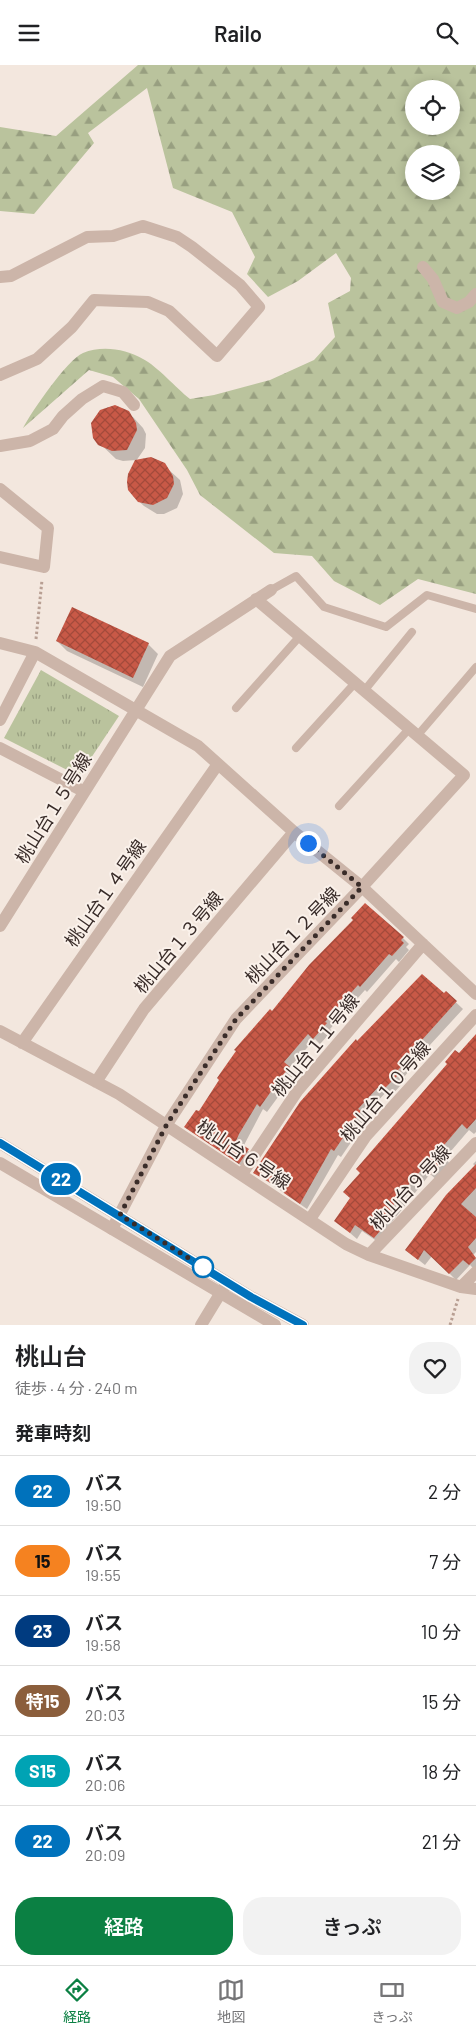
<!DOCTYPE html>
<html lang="ja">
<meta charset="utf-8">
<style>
body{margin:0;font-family:Barlow,"Noto Sans JP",sans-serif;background:#f2f2f2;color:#202124;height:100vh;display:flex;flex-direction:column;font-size:19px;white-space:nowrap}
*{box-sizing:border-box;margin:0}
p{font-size:16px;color:#757577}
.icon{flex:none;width:28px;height:28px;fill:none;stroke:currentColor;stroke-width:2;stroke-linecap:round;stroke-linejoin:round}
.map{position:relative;height:1260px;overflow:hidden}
.sheet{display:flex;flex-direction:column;background:#fff;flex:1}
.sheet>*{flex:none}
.badge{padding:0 10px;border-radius:16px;font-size:18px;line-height:32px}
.fabs{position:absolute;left:405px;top:15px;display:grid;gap:10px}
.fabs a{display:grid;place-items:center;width:55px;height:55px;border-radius:50%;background:#fff;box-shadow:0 2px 12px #0003;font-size:25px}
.you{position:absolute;width:25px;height:25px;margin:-12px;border:4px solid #fff;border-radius:50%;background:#1a73e8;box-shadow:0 0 0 8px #1a73e833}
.map>.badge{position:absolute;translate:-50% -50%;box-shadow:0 0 0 2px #fff}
h2{padding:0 15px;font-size:19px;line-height:45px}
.round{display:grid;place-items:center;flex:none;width:52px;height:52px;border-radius:20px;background:#f2f2f2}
.overview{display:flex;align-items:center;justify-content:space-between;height:85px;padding:0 15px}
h1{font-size:24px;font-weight:600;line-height:38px}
.cta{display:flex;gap:10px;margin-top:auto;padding:10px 15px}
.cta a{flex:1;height:58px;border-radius:20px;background:#0b8043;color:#fff;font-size:20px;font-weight:600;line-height:58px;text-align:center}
.cta a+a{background:#f2f2f2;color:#202124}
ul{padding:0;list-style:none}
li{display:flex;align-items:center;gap:15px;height:70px;padding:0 15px;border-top:1px solid #e0e0e0}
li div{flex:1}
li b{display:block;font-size:19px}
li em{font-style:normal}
li .badge{min-width:55px;font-weight:700;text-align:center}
header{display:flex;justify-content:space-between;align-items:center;height:65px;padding:0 15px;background:#fff;font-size:22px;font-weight:600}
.tab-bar{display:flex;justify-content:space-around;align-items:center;height:70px;border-top:1px solid #e0e0e0;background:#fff;font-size:14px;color:#757577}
.tab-bar a{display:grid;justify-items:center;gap:2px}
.tab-bar .on{color:#0b8043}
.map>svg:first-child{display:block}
.grass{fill:url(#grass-tufts)}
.forest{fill:url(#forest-firs);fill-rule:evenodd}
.shadow{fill:#0003}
.building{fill:url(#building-cross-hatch)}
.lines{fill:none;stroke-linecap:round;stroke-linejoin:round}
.path{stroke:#b89f93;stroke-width:3;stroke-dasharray:2.5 2.5;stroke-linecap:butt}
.service{stroke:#ccb5a9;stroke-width:8}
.minor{stroke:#ccb5a9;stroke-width:12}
.tertiary{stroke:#ccb5a9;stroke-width:12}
.line-casing{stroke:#fff;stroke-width:11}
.line{stroke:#0072bc;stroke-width:8}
.walk{stroke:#392c29;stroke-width:5;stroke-dasharray:0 9}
.stop-dot{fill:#fff;stroke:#0072bc;stroke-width:2.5}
.labels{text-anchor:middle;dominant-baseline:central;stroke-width:4;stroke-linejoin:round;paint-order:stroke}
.street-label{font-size:18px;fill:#392c29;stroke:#faf1ea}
</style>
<header><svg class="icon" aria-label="menu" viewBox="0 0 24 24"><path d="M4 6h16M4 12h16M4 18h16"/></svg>Railo<svg class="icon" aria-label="search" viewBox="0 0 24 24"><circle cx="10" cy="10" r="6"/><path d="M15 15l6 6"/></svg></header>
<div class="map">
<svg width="476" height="1260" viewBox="0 0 476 1260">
<defs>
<pattern id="grass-tufts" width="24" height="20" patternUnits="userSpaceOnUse" patternTransform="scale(1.25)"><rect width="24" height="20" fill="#bac39d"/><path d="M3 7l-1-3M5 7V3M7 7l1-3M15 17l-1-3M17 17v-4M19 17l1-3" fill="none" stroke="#989f80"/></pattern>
<pattern id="forest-firs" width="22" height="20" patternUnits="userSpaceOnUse" patternTransform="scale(1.25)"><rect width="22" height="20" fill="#bac39d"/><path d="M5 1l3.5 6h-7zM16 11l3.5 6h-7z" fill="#989f80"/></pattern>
<pattern id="building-cross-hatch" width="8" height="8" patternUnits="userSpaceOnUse" patternTransform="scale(1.25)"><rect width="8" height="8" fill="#c85947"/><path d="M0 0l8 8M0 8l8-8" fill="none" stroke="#a34a3b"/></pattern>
</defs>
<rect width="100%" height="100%" fill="#f3e7de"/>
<!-- grass -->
<path class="grass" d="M41,605L119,651L79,711L4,673Z"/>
<!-- forest -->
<path class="forest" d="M138,0H476V529L418,514L380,540L334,516L312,491L274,488L200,430L187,405L139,334L113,312L89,305L23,363C32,346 67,295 83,288C102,280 126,284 143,294C157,301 176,323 190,334L214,330L270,315L314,295L335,272L328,238L350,226L351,213L336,188L298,216L268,232L247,209L255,192L232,147L173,123L147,23L88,68L94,78L34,149L0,146V62L56,71ZM414,24H451V61H414ZM414,89H451V126H414Z"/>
<!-- shadow -->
<path class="shadow" d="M108,342L133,352L143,363L146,369L145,383L136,396L158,395L180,415L183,429L177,443L164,449H157L144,441L133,431L129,410L136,395L123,396L116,394L94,373L93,358L96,351Z
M57,576L148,579L158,589L143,622L67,586Z
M403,873L409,879L406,882L409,885L399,897L396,894L367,927L365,925L330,964L332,966L320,979L315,974L289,1003L295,1009L276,1030L278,1032L267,1047L263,1044L243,1082L254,1091L246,1104L186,1062L199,1048L272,948Z
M446,928L463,944L418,993L419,994L404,1012L406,1014L393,1029L388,1025L364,1051L367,1054L341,1092L338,1090L307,1144L254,1107L357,978Z
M476,971V1067L474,1069L469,1065L445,1093L451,1100L438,1116L430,1109L388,1162L381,1179L362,1166L357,1174L336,1156Z
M476,1096V1187L473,1190L476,1193V1206L470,1200L456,1215L432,1191L425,1200L406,1185L475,1101L473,1099Z"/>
<!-- building -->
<path class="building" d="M115,340L129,346L136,358L137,365L127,385L112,386L98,380L93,373L91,358L100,345Z
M151,392L165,398L173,411L174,419L167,433L153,440L138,437L128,425L127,417L128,409L135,395Z
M72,542L149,578L133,613L56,576Z
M365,838L404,872L401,875L404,878L392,891L389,889L360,922L358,920L325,957L327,958L313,974L308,969L284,997L290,1002L270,1024L272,1025L260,1042L257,1039L239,1069L236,1076L249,1084L239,1099L184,1062L196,1045L199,1046L219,1015L217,1013L236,986L234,985L270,944L272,946L309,900L353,855L351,853Z
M422,909L444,928L446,926L457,936L412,986L414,987L398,1005L401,1007L385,1023L381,1019L358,1044L361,1046L334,1086L331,1084L300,1139L284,1128L285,1126L253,1108L300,1037L356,974L357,976Z
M476,969V1054L467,1064L462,1059L439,1086L446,1092L430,1110L423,1103L404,1125L382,1156L386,1159L374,1173L355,1160L350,1168L334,1156L350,1133L343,1127L360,1108L356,1104L447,999L445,997L455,985L459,988Z
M476,1099V1123L461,1139L476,1152V1173L468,1182L476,1193L469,1200L463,1195L449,1209L424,1185L418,1195L405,1185L446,1130Z"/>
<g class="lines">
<!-- path -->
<path class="path" d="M36,574L42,515
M450,1260L458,1234"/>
<!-- service -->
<path class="service" d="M271,525L296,511L324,542L386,562L427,530L476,544
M364,626L412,567
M236,643L300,571
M417,671L476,602
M296,683L355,618
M339,741L409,664"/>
<!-- minor -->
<path class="minor" d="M423,202L433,214L443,237L457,243L469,237L476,229
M0,212L11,211L87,172L113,171L143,161L177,172L192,182L240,220L259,242L217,291L169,246L148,237L94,235L72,262L37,294L0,310
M0,381L30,376L53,364L63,351L82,334L103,321L123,327L134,340
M0,424L48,463L44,502L0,492
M256,534L464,710L362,822L476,929
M0,578L35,587L198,681L294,767L362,822L236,954L167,1059L112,1164
M0,655L35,587
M0,683L83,726
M0,861L170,591L271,525
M0,966L119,1029L346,1179L369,1190L461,1222L476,1224
M22,978L218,699
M96,1017L144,944L294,767
M242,1109L298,1025L423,879
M310,1154L366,1071L476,950
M369,1190L476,1078
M461,1222L476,1207
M201,1260L226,1219"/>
<!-- tertiary -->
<path class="tertiary" d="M0,1078L251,1232L303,1260
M0,1098L275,1260"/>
</g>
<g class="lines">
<!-- line casing -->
<g class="line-casing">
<path id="line" d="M0,1078L251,1232L303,1260"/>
</g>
<!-- line -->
<use href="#line" class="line"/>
<!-- walk -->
<path class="walk" d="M203,1202L120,1150L167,1059L236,954L362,822L308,778"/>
</g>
<!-- markers -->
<circle class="stop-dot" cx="203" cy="1202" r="10"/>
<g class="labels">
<!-- street labels -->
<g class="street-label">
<text transform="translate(53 743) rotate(-58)">桃山台１５号線</text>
<text transform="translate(105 828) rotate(-55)">桃山台１４号線</text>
<text transform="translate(292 870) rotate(-46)">桃山台１２号線</text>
<text transform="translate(178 877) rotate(-50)">桃山台１３号線</text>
<text transform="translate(315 980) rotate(-51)">桃山台１１号線</text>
<text transform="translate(385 1026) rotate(-49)">桃山台１０号線</text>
<text transform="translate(244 1089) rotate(34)">桃山台６号線</text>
<text transform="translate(410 1122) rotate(-47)">桃山台９号線</text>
</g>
</g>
</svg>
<div class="fabs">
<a><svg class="icon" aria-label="locate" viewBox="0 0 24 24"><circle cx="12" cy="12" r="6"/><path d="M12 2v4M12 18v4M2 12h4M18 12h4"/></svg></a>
<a><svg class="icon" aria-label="layers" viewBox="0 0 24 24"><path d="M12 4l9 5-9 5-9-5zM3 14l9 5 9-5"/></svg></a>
</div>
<div class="you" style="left:308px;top:778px"></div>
<b class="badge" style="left:61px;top:1114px;background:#0072bc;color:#fff">22</b>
</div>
<section class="sheet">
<div class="overview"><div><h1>桃山台</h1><p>徒歩 · 4 分 · 240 m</p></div><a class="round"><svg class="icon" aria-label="heart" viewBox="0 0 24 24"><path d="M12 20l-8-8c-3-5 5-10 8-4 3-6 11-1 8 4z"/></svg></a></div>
<h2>発車時刻</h2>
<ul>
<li><span class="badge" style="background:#0072bc;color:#fff">22</span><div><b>バス</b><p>19:50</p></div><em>2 分</em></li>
<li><span class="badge" style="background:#f58220;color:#111">15</span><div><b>バス</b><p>19:55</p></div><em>7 分</em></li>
<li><span class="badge" style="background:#003b80;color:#fff">23</span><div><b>バス</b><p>19:58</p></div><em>10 分</em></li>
<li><span class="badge" style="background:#8b5e3c;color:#fff">特15</span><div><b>バス</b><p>20:03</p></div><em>15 分</em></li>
<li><span class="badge" style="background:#00a3b4;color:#fff">S15</span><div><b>バス</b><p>20:06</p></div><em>18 分</em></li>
<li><span class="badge" style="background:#0072bc;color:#fff">22</span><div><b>バス</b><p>20:09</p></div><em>21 分</em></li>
</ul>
<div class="cta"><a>経路</a><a>きっぷ</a></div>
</section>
<nav class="tab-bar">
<a class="on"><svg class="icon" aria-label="directions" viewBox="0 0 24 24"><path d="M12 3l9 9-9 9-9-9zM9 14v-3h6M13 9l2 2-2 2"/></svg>経路</a>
<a><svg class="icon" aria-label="map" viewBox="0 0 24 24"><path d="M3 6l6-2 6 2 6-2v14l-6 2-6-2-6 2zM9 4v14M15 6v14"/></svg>地図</a>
<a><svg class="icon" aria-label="tickets" viewBox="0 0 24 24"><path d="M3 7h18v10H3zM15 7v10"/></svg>きっぷ</a>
</nav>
